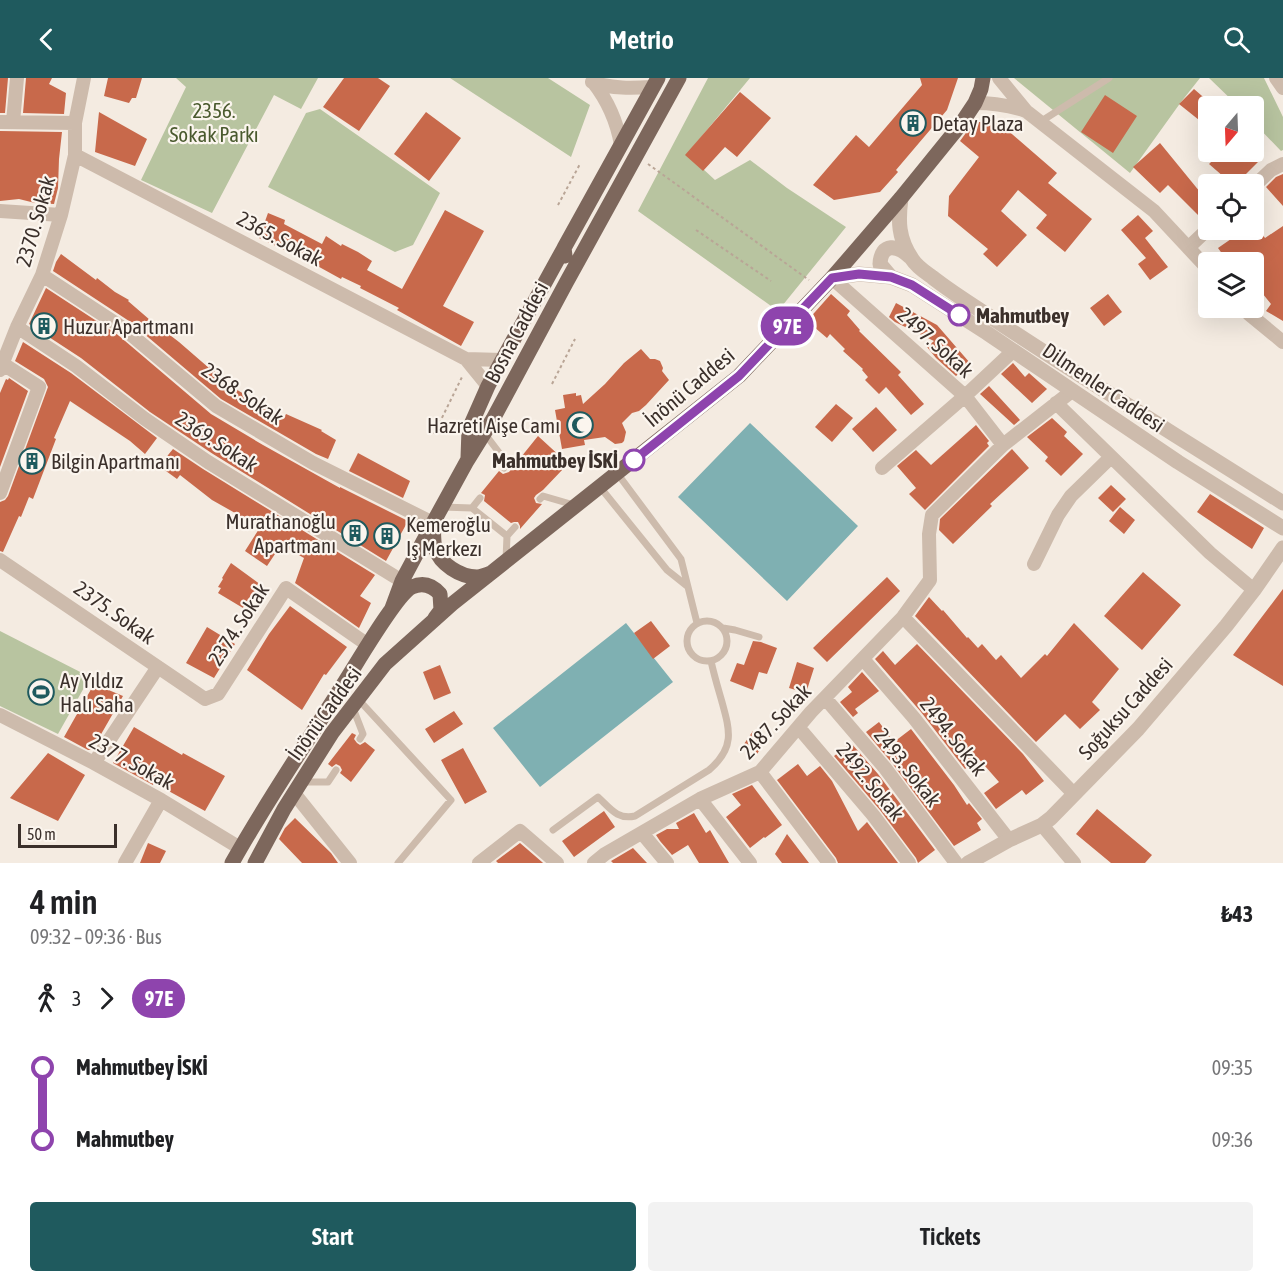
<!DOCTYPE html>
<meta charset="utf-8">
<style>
body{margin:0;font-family:"Asap Condensed",sans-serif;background:#f2f2f2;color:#202124;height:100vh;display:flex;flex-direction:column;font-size:22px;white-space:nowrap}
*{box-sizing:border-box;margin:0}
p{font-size:20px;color:#757577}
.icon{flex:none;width:33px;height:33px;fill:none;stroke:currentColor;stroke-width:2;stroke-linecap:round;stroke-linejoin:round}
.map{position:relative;height:785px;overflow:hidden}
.details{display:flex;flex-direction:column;background:#fff;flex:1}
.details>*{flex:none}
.badge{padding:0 12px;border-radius:20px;font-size:21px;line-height:39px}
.needle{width:39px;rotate:199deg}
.tools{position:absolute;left:1198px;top:18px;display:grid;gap:12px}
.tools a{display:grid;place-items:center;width:66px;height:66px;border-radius:6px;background:#fff;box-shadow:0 6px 24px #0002;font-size:30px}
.scale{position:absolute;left:18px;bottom:15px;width:99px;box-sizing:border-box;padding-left:6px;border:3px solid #3b302b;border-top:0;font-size:16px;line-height:21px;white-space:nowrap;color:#3b302b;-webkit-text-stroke:4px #fbf5ee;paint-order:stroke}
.map>.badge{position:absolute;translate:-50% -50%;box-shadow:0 0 0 3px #fff}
.legs{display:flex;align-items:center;gap:9px;height:66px;padding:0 30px;font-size:20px}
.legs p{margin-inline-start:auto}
.summary{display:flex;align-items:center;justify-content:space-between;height:102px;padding:0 30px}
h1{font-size:33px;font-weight:600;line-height:45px}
.action{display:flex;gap:12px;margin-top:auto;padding:12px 30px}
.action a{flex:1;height:69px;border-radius:6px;background:#1f5a5e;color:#fff;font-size:24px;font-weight:600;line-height:69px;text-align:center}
.action a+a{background:#f2f2f2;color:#202124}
ul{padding:0 30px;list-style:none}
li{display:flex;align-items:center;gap:21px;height:72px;font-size:22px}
li i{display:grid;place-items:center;width:9px;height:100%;margin:0 8px;background:currentColor}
li i::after{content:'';width:15px;height:15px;margin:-8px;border:4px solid;border-radius:50%;background:#fff}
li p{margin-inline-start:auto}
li:first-child i{background:linear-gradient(#0000 50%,currentColor 0)}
li:last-child i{background:linear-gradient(currentColor 50%,#0000 0)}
header{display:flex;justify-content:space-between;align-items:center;height:78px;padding:0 30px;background:#1f5a5e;color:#fff;font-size:27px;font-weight:600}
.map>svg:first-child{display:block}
.green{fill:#b8c4a0}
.water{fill:#7fb0b2}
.building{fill:#c8694b}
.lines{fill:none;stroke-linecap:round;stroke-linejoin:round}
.path{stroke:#b9a596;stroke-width:2;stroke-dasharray:3 3;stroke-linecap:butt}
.service{stroke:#cdbbac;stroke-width:7}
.minor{stroke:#cdbbac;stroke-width:14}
.tertiary{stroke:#cdbbac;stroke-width:15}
.primary{stroke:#7d675c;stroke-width:15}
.line-1-casing{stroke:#fff;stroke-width:14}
.line-1{stroke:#8e44ad;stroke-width:9}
.stop-1-dot{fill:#fff;stroke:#8e44ad;stroke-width:3}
.labels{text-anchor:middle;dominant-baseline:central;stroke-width:4.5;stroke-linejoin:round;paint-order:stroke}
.park-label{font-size:21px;fill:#4a5a2e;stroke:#fbf5ee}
.poi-label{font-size:21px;fill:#3b302b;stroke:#fbf5ee;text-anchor:start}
.street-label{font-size:21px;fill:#3b302b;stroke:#fbf5ee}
.stop-label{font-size:21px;font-weight:bold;fill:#3b302b;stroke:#fbf5ee;text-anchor:start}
</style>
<header><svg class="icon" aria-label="back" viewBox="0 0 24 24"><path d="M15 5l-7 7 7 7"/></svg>Metrio<svg class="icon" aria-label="search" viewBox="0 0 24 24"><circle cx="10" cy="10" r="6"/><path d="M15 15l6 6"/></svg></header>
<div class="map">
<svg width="1283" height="785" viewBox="0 0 1283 785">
<rect width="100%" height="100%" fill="#f4ebe1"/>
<!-- green -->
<path class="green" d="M176,0H318L301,31L274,17L212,135L141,102L186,9Z
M450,0H548L590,27L571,79Z
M708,0H750L687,76L715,102L750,82L787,110L846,149L778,233L638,133Z
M1014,0H1200L1181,24L1130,95Z
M1209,0H1264L1283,39V72L1281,73L1254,45V28H1238Z
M320,31L440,115L413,167L395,174L268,109L306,35Z
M0,553L90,599L58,656L0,628Z"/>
<!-- water -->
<path class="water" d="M750,345L858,448L787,523L678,419Z
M626,545L673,604L540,709L493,650Z"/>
<!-- building -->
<path class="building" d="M0,0H8L5,35H0Z
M26,0H52L49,6L66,15L64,36L23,35Z
M108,0H142L136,20H132L129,25L104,18Z
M344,0H378L390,8L359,53L323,29Z
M920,0H958L947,32L896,92L898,94L880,114L834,122L813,107L856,57L869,69L922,7Z
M1194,11L1209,24V50L1179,26Z
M740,14L771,40L737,79L725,69L703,93L685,77Z
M1105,17L1137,38L1113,75L1081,54Z
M99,34L147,61L135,88L95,74Z
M426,34L461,60L429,103L394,76Z
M974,44H998L1057,95L1048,105L1092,141L1065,174L1036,150L1047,137L1018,112L1001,133L1027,157L997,189L983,176L988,171L948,138L949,118L979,79L960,63Z
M0,53L62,54L59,81L58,110L54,126L35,125L19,121L0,123Z
M1160,65L1209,125V132L1200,139L1168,107L1160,115L1133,89Z
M1221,74H1251L1261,81L1236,106H1232L1209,86Z
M1283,96V128L1266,109L1276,99Z
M445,132L484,153L443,228L474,244L461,268L397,232L399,230L360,210L361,208L342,199L341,201L312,185L259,160L268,135L285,142L284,146L322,166L326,158L341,168L342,166L358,174L372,183L367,192L402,211Z
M1138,137L1153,153L1145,160L1168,189L1150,202L1138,186L1146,180L1121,152Z
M1283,148V243L1266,233L1271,226L1254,205V184H1228L1218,170L1244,152H1259L1265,160Z
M61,176L96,202L97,200L115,214L129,222L128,223L150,242L163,250L162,251L179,264L209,290L210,287L234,310L267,330L285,338L286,336L322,352L321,353L336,362L328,381L316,376L221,321L129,243L53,193L56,184Z
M46,210L118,257L211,336L263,367L340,410V409L408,443L386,483L213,376L150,334L81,280L29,246Z
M831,216L850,233L847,237L860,252L859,253L901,294L898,297L924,326L911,337L886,309L879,316L865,302L868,299L862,292L863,291L843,273L845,271L830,256L827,260L807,243Z
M1108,216L1122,234L1104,248L1090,230Z
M896,225L937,247L970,285L956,298L936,280L927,269L934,263L895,244L889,239Z
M23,264L71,295L157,360L145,376L130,363L70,323L54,360L56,361L33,421L29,419L21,439L19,438L3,474L0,473V424L5,422L8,418L48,309L44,301L15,283Z
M641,271L650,281H655L660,283L663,290L662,293L669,302L646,327L639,333L632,335L622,345L626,354L624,363L622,365L615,366L605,359L584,362L585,367L562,371L555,332L565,330L563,317L576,315V318L581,317L583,326L605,306L624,285Z
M1013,285L1025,299L1029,295L1047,311L1032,325L1001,296Z
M9,300L28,313L0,389V315L6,301L8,302Z
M989,308L1020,342L1014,347L980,316Z
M836,326L853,340L832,364L815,349Z
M876,329L897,352L873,374L852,351Z
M1052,340L1067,354L1064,358L1083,376L1061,398L1045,383L1048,379L1027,359Z
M976,347L989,363L987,365L989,368L925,432L909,416L916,410L897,388L916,372L931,387Z
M538,358L562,380L558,384L564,390L543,412L536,417L534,420L536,425L542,426L520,451V448L518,444H514L511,445L484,423L485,417L481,415L499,393L503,396L509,394Z
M173,371L203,391L375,497L360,518L371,525L359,550L295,505L304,480L281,467L267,488L245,473L259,451L250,446L251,444L212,422L180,397L177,401L159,388Z
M1012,371L1029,390L990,426L992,428L953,466L939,452L940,441Z
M358,375L410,403L403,420L349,393Z
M1111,407L1126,421L1113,434L1098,420Z
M1210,416L1264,450L1252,471L1197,434Z
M1120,429L1135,442L1124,456L1109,443Z
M231,485L261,507L248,528L245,526L243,530L218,515L221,510L218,509L223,501L222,500Z
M1143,494L1181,527L1142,572L1104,538Z
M887,499L900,513L827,584L813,570Z
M1283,511V608L1233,577Z
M929,519L942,533L943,532L967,560L968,559L978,570L982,566L996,582L1001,577L1021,600L1045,576L1047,578L1074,545L1119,591L1092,624L1100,632L1080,651L1065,636L1036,664L915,538Z
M290,528L347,569L326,597L324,596L302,632L247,592L269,556Z
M651,543L670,568L653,581L634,555Z
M207,549L235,566L214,600L186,585Z
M753,563L761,564L777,570L767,596L759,594L753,612L730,603L737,585L744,587Z
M917,566L1023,676L1044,703L1026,717L1022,712L996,731L984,715L999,704L978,680L965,691L921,634L875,581L883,573L895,587Z
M797,584L814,590L806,615L789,610Z
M440,587L451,615L434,622L423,594Z
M862,594L879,613L855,631L858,635L853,639L840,624L852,614L848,609Z
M94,606L123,618L92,672H88L64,659Z
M454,633L463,646L434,665L425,651Z
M879,644L894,664L911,651L954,707L967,727L969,725L982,741L977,745L981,752L954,768L892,685L866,654Z
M134,649L182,677L183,675L225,698L205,733L154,705L153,707L113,685Z
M753,653L767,661L755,679L744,666Z
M352,655L356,657L354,661L357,665L360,667L365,664L375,672L351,704L340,695L342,692L340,688L336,686L332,689L328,686Z
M851,665L878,696L935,772L918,785L916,780L880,732L834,678Z
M463,670L487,714L465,726L441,682Z
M48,675L85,697L58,743L10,720Z
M798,686L807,698L820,688L832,703L858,753L867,744L898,785H838L836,780L777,702Z
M752,707L782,747L765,760L764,759L750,770L726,739L741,727L732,716Z
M1097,731L1152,777L1145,785H1111L1076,756Z
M604,733L615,749L574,779L562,763Z
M694,735L706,755L710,752L729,785H699L688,767L672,777L660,763L656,757L667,751H679L676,745Z
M295,740L331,775L338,785H302L279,761L285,750Z
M787,756L809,785H782L775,776Z
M148,765L166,773L160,785H140Z
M520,765L542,784L543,785H498L496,783Z
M633,770L647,785H613L611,783Z"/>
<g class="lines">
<!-- path -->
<path class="path" d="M648,86L809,202
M558,127L580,86
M696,152L771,203
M552,306L575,261
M434,356L463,297"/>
<!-- service -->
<path class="service" d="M1040,44L1109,0
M485,356L507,385L504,390
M617,395L681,481L697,545
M600,409L667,492L687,508
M540,421L543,418L574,427
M442,429L472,430L480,420
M472,430L507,458
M506,482L507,458L515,449
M687 563a20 20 0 1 1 40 0a20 20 0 1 1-40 0Z
M723,550L735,552L759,559
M358,621L451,722L398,785
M353,630L363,656L360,661
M303,704H328L336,692
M553,752L598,719C610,730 617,742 635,738L709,692C735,670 730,653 722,624C718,610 714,597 711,583"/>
<!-- minor -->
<path class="minor" d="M999,0L1026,33L1154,133L1209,192
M1276,0L1283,10
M592,4C613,11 632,10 653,9
M593,4C608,23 617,44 621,67
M975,25C993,25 1008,27 1026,33
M0,44L75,45
M13,44L17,0
M75,77L466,281L488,308
M1254,108L1271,92L1283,86
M0,133L61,137
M1189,169L1209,150
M42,197L123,250L216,328L313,385L433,445
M832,200L965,318L1003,367
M1243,230L1249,236L1283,264
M17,249L76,288L145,341L208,384L402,503
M466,281L502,282
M0,292L17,249L42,197L61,137L75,77V45L84,0
M1056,325L1210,475L1254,512
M882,390L965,318L1013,273
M0,415L39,309L3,286
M0,482L205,621L218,616L286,510L368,567
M1034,486L1058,437L1071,418L1111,379
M903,539L1074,716
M863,581L914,640L1009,762
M825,620L885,690L956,785
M0,637L94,685L161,722L240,770
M799,650L873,737L909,785
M94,685L158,589
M760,694L829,785
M294,715L350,785
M700,721L750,785
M1042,747L1074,785
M642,755L667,785
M125,785L161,722
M479,785L520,753L557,785
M594,785L605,776L700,721L760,694L811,634L903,539L930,502L929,456L932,437L1003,367L1072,313"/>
<!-- tertiary -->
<path class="tertiary" d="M901,120C898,143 898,160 912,181C917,189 925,194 932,199C951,214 972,227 992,240C1088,304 1186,363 1283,425
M891,199L880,186C881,164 898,167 910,179
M832,200L859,196L891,199L912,207L987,255L1178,384L1283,450
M968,785L1009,762L1042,747L1051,740L1138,651L1226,548L1254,512L1283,470"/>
<!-- primary -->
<path class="primary" d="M565,178L564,170L658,0
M468,380L469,351L488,308L564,170
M433,445C434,453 433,462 435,470C440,486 460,499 477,499C481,499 486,497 491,495
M392,530L402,503L433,445L467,383L493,341L566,205L679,0
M232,785C267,722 308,663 346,602C357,585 397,516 412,509C423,504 432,507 440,516L441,532L435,540
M255,785L284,731L332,655L385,586L452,526L739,298L832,200L901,120L961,46L975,25L981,11L983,0"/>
</g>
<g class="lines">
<!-- line-1 casing -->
<g class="line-1-casing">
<path id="line-1" d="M634,382L739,298L832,200L859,196L891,199L912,207L959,237"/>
</g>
<!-- line-1 -->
<use href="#line-1" class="line-1"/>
</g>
<!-- icons -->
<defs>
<g id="building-ring" transform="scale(1.35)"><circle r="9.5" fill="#fbf5ee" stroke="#1f5a5e" stroke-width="1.5"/><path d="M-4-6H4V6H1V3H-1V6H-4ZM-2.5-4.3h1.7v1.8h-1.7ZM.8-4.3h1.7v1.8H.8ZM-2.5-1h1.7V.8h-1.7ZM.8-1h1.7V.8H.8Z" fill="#1f5a5e"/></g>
<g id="mosque-ring" transform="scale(1.35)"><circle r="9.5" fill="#fbf5ee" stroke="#1f5a5e" stroke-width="1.5"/><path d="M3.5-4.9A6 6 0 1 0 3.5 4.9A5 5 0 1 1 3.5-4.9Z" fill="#1f5a5e"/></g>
<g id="stadium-ring" transform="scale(1.35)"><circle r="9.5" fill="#fbf5ee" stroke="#1f5a5e" stroke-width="1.5"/><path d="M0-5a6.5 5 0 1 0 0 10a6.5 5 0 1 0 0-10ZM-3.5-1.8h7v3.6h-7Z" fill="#1f5a5e"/></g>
</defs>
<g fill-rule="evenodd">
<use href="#building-ring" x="913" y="45"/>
<use href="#building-ring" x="44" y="248"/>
<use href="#mosque-ring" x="580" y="347"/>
<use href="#building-ring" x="32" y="383"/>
<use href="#building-ring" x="355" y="455"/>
<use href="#building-ring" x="387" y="458"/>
<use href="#stadium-ring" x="41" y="614"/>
</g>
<!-- markers -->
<g class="stop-1-dot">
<circle cx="959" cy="237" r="10"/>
<circle cx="634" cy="382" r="10"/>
</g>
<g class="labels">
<!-- park labels -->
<g class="park-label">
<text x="214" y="32">2356.<tspan x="214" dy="24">Sokak Parkı</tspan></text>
</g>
<!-- poi labels -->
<g class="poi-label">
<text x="932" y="45">Detay Plaza</text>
<text x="63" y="248">Huzur Apartmanı</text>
<text x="560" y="347" text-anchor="end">Hazreti Aişe Camı</text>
<text x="51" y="383">Bilgin Apartmanı</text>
<text x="336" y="443" text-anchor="end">Murathanoğlu<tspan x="336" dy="24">Apartmanı</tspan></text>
<text x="406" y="446">Kemeroğlu<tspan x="406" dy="24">Iş Merkezı</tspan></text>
<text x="60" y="602">Ay Yıldız<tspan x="60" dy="24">Halı Saha</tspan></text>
</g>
<!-- street labels -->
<g class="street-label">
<text transform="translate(35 143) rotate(-74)">2370. Sokak</text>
<text transform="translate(280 160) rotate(28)">2365. Sokak</text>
<text transform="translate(516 254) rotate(-62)">Bosna Caddesi</text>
<text transform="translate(936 264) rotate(42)">2497. Sokak</text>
<text transform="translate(689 309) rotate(-40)">İnönü Caddesi</text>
<text transform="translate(1104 309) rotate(34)">Dilmenler Caddesi</text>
<text transform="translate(243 315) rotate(34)">2368. Sokak</text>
<text transform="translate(217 363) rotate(33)">2369. Sokak</text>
<text transform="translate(115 534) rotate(35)">2375. Sokak</text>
<text transform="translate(238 546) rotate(-57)">2374. Sokak</text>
<text transform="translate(1125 630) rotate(-48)">Soğuksu Caddesi</text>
<text transform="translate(324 635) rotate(-54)">İnönü Caddesi</text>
<text transform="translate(775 643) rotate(-47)">2487. Sokak</text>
<text transform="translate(954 658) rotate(52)">2494. Sokak</text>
<text transform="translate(132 683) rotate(29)">2377. Sokak</text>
<text transform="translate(908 689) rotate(52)">2493. Sokak</text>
<text transform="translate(871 703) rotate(51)">2492. Sokak</text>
</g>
<!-- stop labels -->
<g class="stop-label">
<text x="976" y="237">Mahmutbey</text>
<text x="618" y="382" text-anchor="end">Mahmutbey İSKİ</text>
</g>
</g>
</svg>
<div class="tools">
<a><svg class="needle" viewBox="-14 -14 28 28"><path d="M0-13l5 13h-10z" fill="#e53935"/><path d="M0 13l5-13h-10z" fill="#757577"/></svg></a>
<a><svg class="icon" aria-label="locate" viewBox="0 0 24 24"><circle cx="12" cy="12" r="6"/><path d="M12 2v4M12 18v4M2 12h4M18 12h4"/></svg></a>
<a><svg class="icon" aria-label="layers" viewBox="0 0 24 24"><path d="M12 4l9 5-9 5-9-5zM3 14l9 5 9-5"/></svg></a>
</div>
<div class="scale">50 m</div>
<b class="badge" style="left:787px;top:248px;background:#8e44ad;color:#fff">97E</b>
</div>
<section class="details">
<div class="summary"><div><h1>4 min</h1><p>09:32 – 09:36 · Bus</p></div><b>₺43</b></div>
<div class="legs"><svg class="icon" aria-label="walk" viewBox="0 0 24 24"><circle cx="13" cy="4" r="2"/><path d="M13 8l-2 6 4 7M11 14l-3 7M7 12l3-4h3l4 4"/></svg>3<svg class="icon" aria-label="forward" viewBox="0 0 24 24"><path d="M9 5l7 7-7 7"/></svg><b class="badge" style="background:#8e44ad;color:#fff">97E</b></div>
<ul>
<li><i style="color:#8e44ad"></i><b>Mahmutbey İSKİ</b><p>09:35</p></li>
<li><i style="color:#8e44ad"></i><b>Mahmutbey</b><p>09:36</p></li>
</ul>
<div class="action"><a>Start</a><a>Tickets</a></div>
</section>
